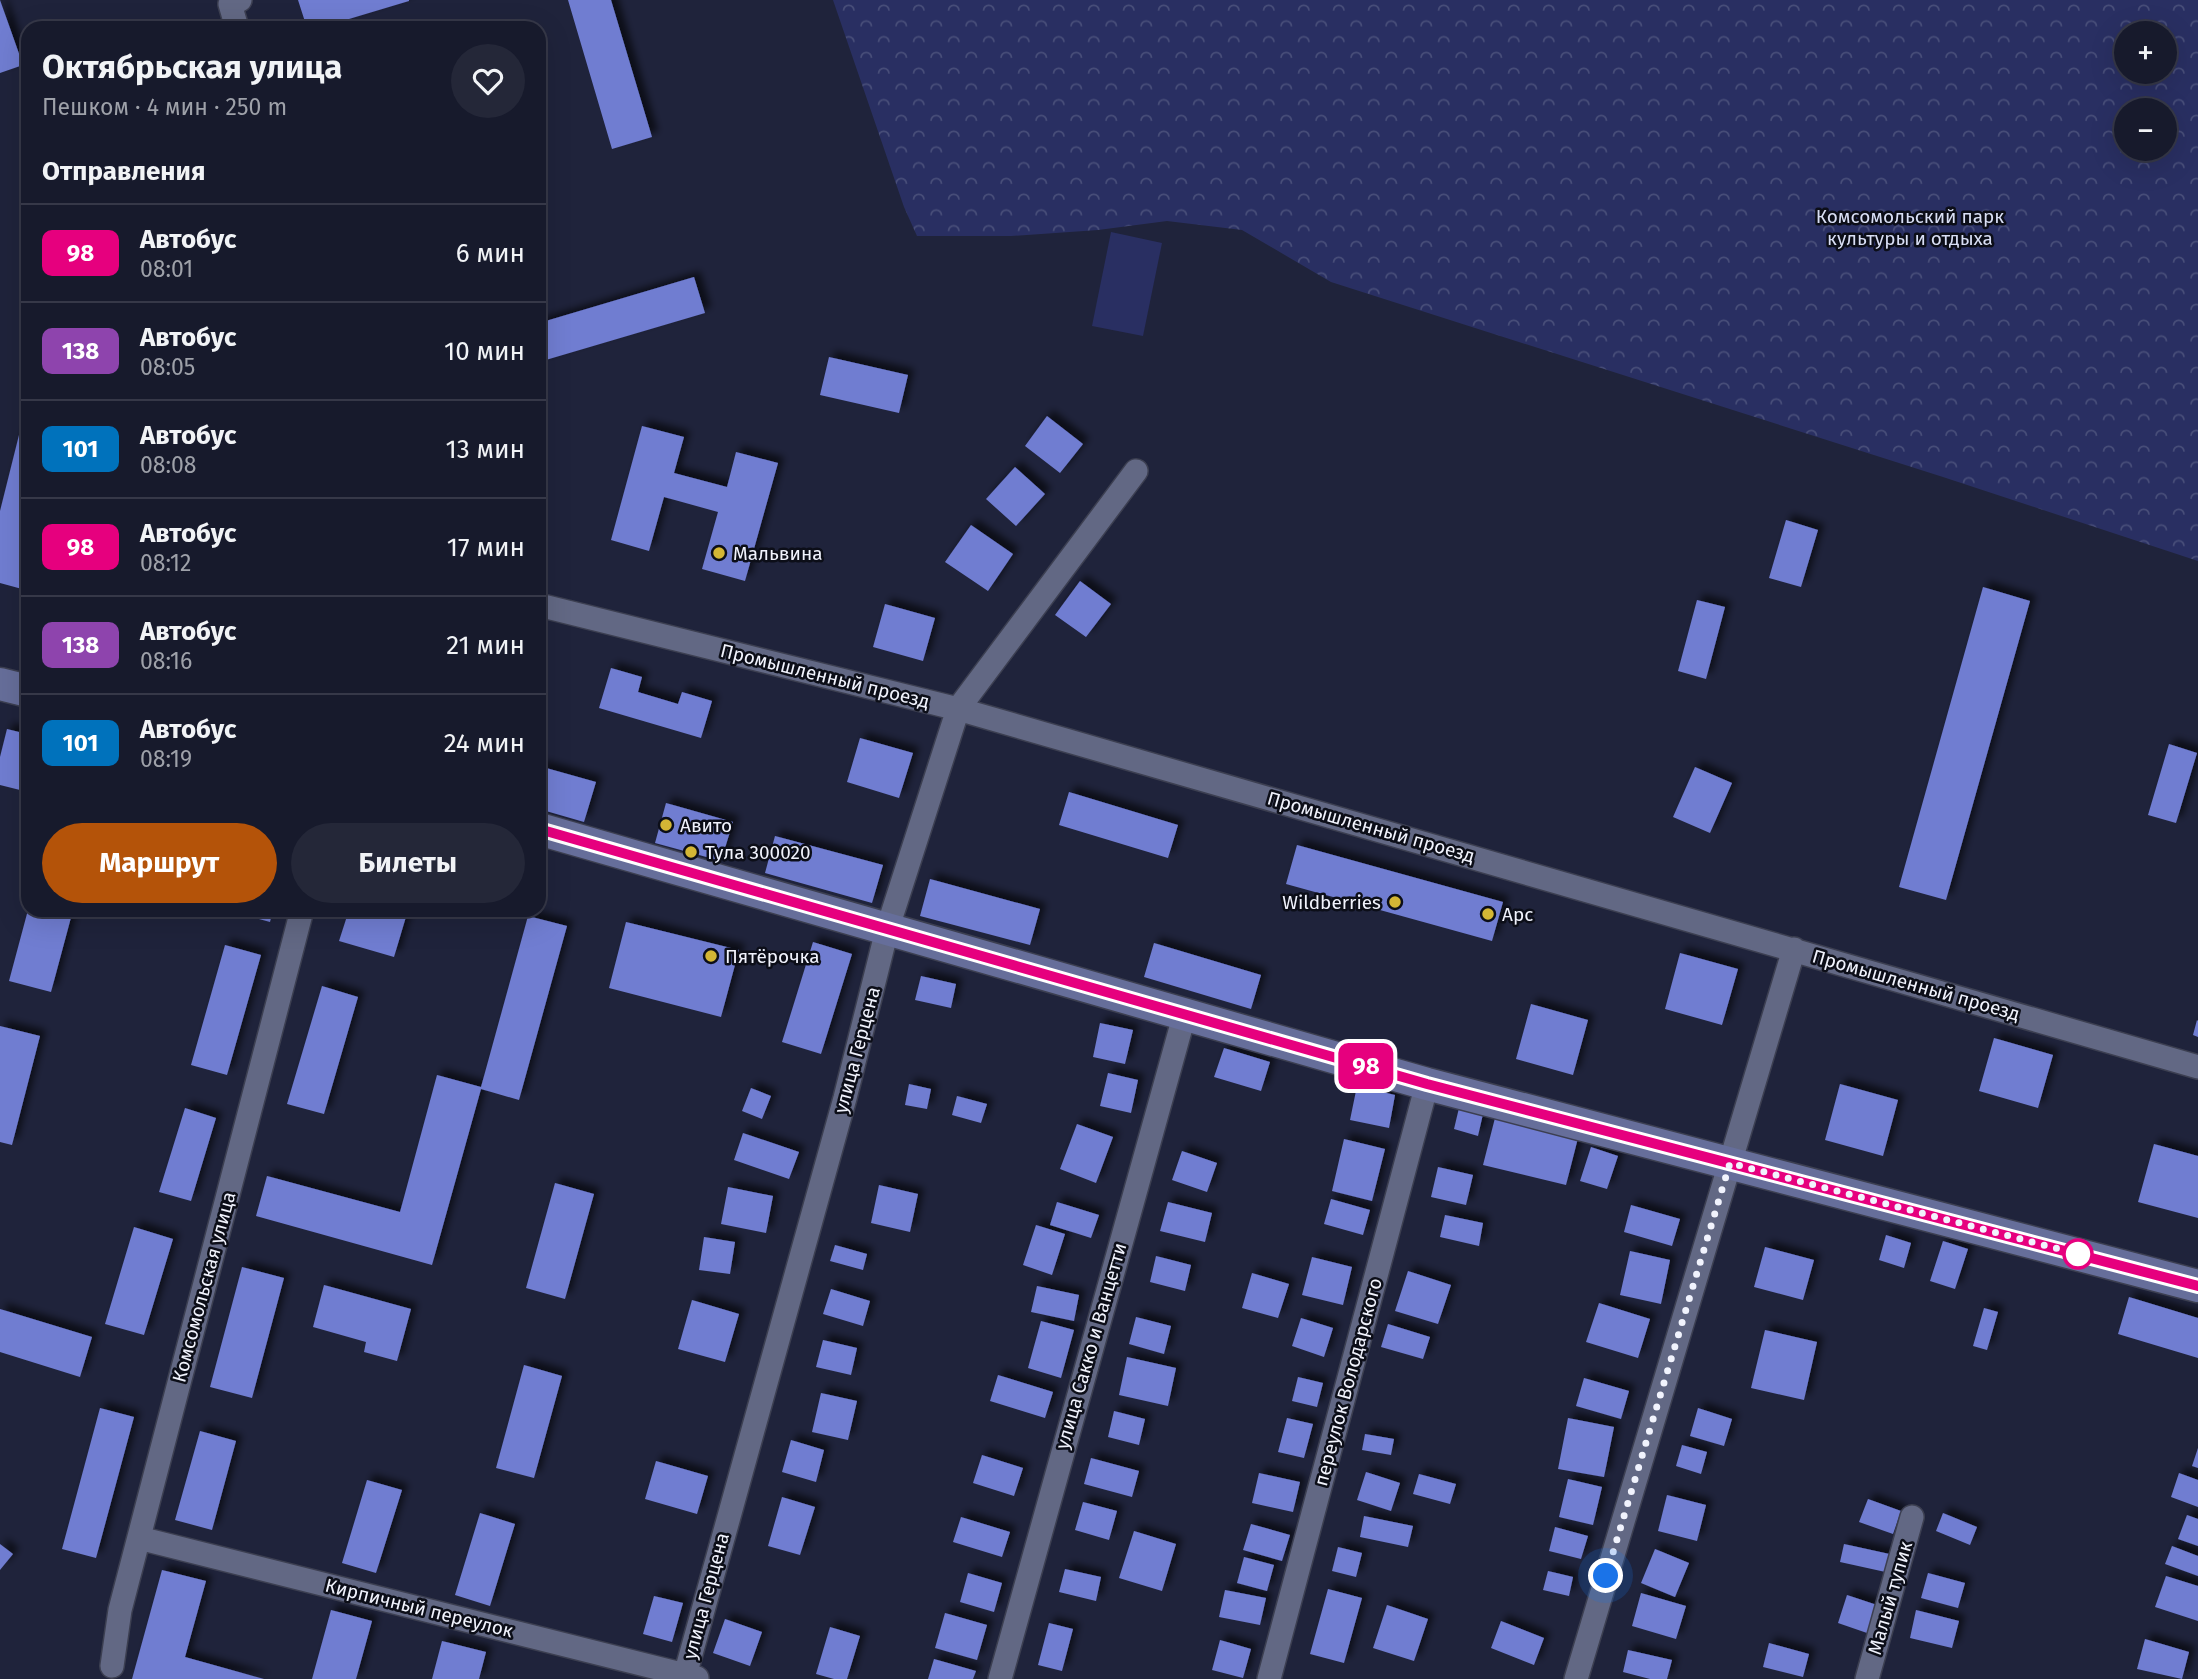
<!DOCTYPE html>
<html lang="ru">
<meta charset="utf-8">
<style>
body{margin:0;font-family:"Fira Sans",sans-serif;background:#242738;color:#f1f3f6;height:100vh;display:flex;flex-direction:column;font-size:26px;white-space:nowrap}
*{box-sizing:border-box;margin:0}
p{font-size:23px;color:#9ea1a9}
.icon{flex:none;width:38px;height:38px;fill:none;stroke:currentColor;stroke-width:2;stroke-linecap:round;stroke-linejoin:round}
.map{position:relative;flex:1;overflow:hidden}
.panel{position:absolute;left:21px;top:21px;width:525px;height:896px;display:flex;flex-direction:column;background:#171a2c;border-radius:21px;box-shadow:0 7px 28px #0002,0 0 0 2px #363848}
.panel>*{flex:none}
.badge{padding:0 14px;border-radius:10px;font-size:24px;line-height:46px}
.buttons{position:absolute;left:2114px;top:21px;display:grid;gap:14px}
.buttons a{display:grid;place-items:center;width:63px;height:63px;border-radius:50%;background:#171a2c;box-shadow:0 7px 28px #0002,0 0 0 2px #363848;font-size:35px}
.you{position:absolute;width:35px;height:35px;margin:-18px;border:5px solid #fff;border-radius:50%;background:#1a73e8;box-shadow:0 0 0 10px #1a73e833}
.map>.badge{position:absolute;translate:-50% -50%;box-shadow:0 0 0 4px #fff}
h2{padding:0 21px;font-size:26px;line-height:63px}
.round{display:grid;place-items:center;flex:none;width:74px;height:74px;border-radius:37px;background:#242738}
.headline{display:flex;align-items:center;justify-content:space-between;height:119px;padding:0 21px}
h1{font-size:33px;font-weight:700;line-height:52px}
.primary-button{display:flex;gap:14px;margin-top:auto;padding:14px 21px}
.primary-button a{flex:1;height:80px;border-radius:42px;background:#b45309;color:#fff;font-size:28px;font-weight:700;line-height:80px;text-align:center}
.primary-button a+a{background:#242738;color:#f1f3f6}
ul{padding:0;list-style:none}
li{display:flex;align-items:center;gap:21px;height:98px;padding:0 21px;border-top:2px solid #363848}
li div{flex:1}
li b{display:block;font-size:26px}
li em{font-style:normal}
li .badge{min-width:77px;font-weight:700;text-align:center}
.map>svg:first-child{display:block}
.grass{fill:#292f62}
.forest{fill:url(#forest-crowns);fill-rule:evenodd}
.building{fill:#707dd1;filter:url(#shadow)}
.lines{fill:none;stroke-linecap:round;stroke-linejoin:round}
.street-casing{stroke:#3c3f51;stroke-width:26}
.secondary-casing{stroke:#3c3f51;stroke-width:35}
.street{stroke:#626884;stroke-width:23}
.secondary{stroke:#666e9a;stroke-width:32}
.line-casing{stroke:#fff;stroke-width:16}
.line{stroke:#e6007e;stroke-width:10}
.walk{stroke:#f1f3fd;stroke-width:7;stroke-dasharray:0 12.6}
.poi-dot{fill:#d4b635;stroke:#0c0e18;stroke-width:2.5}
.stop-dot{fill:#fff;stroke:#e6007e;stroke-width:3.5}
.labels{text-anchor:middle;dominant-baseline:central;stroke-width:5;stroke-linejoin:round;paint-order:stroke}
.park-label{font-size:19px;fill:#d9dff5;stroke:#0c0e18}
.poi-label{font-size:19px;fill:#f1f3fd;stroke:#0c0e18;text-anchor:start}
.street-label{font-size:19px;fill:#f1f3fd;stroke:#0c0e18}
</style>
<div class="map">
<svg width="2198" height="1679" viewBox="0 0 2198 1679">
<defs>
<pattern id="forest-crowns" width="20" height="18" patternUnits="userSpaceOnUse" patternTransform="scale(1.75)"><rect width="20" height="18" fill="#292f62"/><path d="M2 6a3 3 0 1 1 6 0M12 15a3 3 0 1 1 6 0" fill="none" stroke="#484e79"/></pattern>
<filter id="shadow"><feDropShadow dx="6" dy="-6" stdDeviation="3.5" flood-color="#0009"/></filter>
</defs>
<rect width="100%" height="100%" fill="#1f233b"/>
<!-- grass -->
<path class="grass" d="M1111,232L1162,243L1143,336L1092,326Z"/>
<!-- forest -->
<path class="forest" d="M833,0H2198V561L1943,477L1331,282L1242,230L1167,221L1098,230L1011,236H917L904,207ZM2126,33H2165V72H2126ZM2126,110H2165V149H2126Z"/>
<!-- building -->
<path class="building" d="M0,0L23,65L0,73Z
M298,0H409V1L319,28H307Z
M568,0H611L652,137L612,149Z
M694,277L705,313L539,362V323Z
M829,357L908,375L899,413L820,395Z
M27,403L28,566L22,589L0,583V511Z
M1047,416L1083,444L1060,473L1025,446Z
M642,426L684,437L674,473L727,487L736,452L778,463L745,581L702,569L718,512L664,497L649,551L611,540Z
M1015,467L1045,494L1016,526L986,499Z
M1786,520L1818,530L1801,587L1769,578Z
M971,525L1013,554L988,591L945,562Z
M1080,581L1111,604L1086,637L1055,615Z
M1983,587L2030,601L1946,900L1899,887Z
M1697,600L1725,607L1706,679L1678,671Z
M885,604L935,618L923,661L873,647Z
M611,668L642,677L638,692L678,704L682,692L712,701L701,738L599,708Z
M21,725L28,727V792L0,785V757L7,729L19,732Z
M860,738L913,753L899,798L847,782Z
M2169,744L2197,753L2176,823L2148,815Z
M539,766L596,782L584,822L539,809Z
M1695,767L1732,783L1710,833L1673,817Z
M1069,792L1178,825L1168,858L1059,825Z
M666,803L733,822L721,861L655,843Z
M775,836L883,865L872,903L765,873Z
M1297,845L1503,902L1492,941L1286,884Z
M930,879L1040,909L1030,945L920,916Z
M28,910H73L51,992L9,981Z
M234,910H273L270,922L233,912Z
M349,910H408L394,957L339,941Z
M528,916L567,926L519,1100L481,1089L432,1265L256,1216L267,1176L400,1212L437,1075L481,1087Z
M626,922L739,950L721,1017L609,988Z
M813,942L852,954L821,1054L782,1042Z
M1154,943L1261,975L1251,1009L1144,977Z
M225,945L261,955L227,1075L191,1065Z
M1680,953L1738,969L1722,1025L1665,1009Z
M921,976L956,984L951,1008L915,1000Z
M322,986L358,997L324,1114L287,1104Z
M1531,1004L1588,1020L1573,1075L1516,1059Z
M2197,1020L2198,1021V1037L2193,1035Z
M1100,1023L1133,1030L1125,1064L1093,1057Z
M0,1026L40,1036L12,1145L0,1142Z
M1994,1038L2053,1055L2038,1108L1979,1091Z
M1224,1048L1270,1062L1261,1091L1214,1077Z
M1108,1073L1138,1080L1131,1113L1100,1106Z
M909,1084L931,1089L927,1109L905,1105Z
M1840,1084L1898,1100L1883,1156L1825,1140Z
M1357,1086L1395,1095L1389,1128L1350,1120Z
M751,1088L771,1096L762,1119L742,1111Z
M957,1096L987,1104L981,1123L952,1115Z
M185,1108L216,1118L191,1201L159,1192Z
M1459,1108L1483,1114L1478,1136L1454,1129Z
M1495,1118L1578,1138L1566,1185L1483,1165Z
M1077,1124L1113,1137L1096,1183L1060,1169Z
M743,1133L799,1152L789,1179L734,1160Z
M1344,1139L1385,1149L1372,1201L1332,1191Z
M2154,1144L2198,1156V1218L2138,1202Z
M1591,1147L1618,1156L1607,1189L1580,1181Z
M1182,1151L1217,1163L1207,1192L1172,1180Z
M1438,1167L1473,1175L1466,1205L1431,1197Z
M555,1183L594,1194L565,1299L526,1288Z
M879,1185L918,1194L910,1232L871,1223Z
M728,1187L773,1196L766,1233L721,1224Z
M1331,1199L1370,1210L1363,1235L1324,1224Z
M1057,1202L1099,1215L1091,1238L1050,1225Z
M1168,1202L1212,1213L1205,1242L1160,1231Z
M1631,1205L1680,1219L1672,1246L1624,1232Z
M1445,1215L1483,1223L1479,1246L1440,1237Z
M1036,1225L1065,1234L1052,1275L1023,1265Z
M134,1227L173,1239L144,1335L105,1324Z
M1886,1235L1911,1243L1904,1268L1879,1260Z
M704,1237L735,1242L730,1274L699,1270Z
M1943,1241L1968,1249L1955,1289L1930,1281Z
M835,1245L867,1254L863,1270L830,1261Z
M1765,1247L1814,1260L1803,1300L1754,1287Z
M1630,1251L1670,1260L1661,1304L1620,1295Z
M1156,1256L1191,1265L1185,1291L1150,1282Z
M1312,1257L1352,1267L1343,1305L1302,1295Z
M242,1267L284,1278L252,1398L210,1387Z
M1408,1271L1451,1285L1438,1324L1395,1311Z
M1252,1273L1289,1284L1278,1318L1242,1308Z
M324,1285L411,1309L397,1361L364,1352L366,1342L313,1327Z
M1037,1286L1079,1295L1074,1321L1031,1312Z
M831,1289L870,1301L863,1326L823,1314Z
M2129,1297L2198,1318V1358L2118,1334Z
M692,1300L739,1314L725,1362L678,1349Z
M1599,1303L1650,1319L1638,1358L1586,1342Z
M1984,1308L1998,1312L1987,1350L1973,1346Z
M0,1309L92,1337L80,1377L0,1352Z
M1136,1317L1171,1326L1164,1354L1129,1344Z
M1301,1318L1333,1328L1324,1357L1292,1346Z
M1041,1321L1074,1330L1061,1378L1028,1368Z
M1388,1324L1430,1337L1423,1359L1381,1347Z
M1765,1330L1817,1342L1804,1400L1751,1388Z
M823,1340L857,1348L851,1375L816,1367Z
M1127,1357L1176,1368L1168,1406L1119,1395Z
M524,1365L562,1376L534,1478L496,1468Z
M998,1375L1053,1392L1045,1418L990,1401Z
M1298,1377L1323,1383L1317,1407L1292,1401Z
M1584,1378L1629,1391L1621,1419L1576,1406Z
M821,1393L857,1401L848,1440L812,1432Z
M100,1408L134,1417L96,1558L62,1549Z
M1698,1408L1732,1419L1724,1446L1690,1436Z
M1114,1411L1145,1419L1139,1445L1108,1437Z
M1287,1418L1313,1424L1304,1458L1278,1452Z
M1568,1418L1614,1427L1604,1477L1558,1469Z
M200,1431L236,1441L212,1530L175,1520Z
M1365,1434L1394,1439L1391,1455L1362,1450Z
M791,1440L824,1450L816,1482L782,1472Z
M1682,1445L1707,1452L1701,1474L1676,1466Z
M2198,1448V1468L2192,1466Z
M982,1455L1023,1468L1014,1496L973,1483Z
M1091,1458L1139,1471L1132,1497L1084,1484Z
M656,1461L708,1476L697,1514L645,1499Z
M1366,1472L1400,1483L1391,1511L1357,1500Z
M1259,1473L1300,1482L1293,1512L1252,1503Z
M2179,1473L2198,1480V1507L2171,1497Z
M1419,1474L1456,1484L1450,1504L1413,1494Z
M1568,1479L1602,1487L1593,1525L1559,1517Z
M367,1480L402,1490L376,1573L342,1563Z
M1667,1495L1706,1505L1697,1541L1658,1531Z
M782,1497L815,1507L800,1555L768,1546Z
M1868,1499L1901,1511L1893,1534L1859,1522Z
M1083,1502L1117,1511L1109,1540L1075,1530Z
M480,1513L515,1524L490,1606L455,1595Z
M1943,1513L1977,1527L1970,1545L1936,1531Z
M2187,1515L2198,1519V1546L2178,1539Z
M1364,1516L1413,1526L1408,1547L1360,1537Z
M961,1517L1010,1532L1002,1557L953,1542Z
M1251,1524L1290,1535L1282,1561L1243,1550Z
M1555,1527L1588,1536L1581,1559L1549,1551Z
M1134,1531L1176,1544L1162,1591L1119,1578Z
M0,1544L13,1554L0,1570Z
M1844,1544L1894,1555L1890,1573L1840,1562Z
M2172,1546L2198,1556V1576L2165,1564Z
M1338,1547L1362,1553L1356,1577L1332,1571Z
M1655,1549L1689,1563L1675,1597L1641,1583Z
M1244,1557L1274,1565L1267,1591L1237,1583Z
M1065,1569L1101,1577L1096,1601L1059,1592Z
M162,1570L206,1581L185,1657L264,1679H132Z
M1548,1571L1573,1577L1569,1596L1543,1590Z
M968,1573L1002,1583L994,1612L960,1602Z
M1928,1573L1965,1583L1958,1608L1921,1598Z
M2166,1576L2198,1586V1621L2155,1607Z
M1328,1589L1362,1598L1344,1663L1310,1654Z
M1225,1590L1266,1598L1260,1625L1219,1617Z
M1641,1593L1686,1606L1676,1639L1632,1626Z
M1847,1595L1877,1605L1867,1633L1838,1623Z
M654,1596L683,1603L672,1642L643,1634Z
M1387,1605L1428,1619L1414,1661L1373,1648Z
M331,1610L372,1621L356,1679H312Z
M1916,1610L1959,1621L1952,1648L1910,1638Z
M945,1613L987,1625L977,1660L935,1648Z
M725,1619L762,1632L750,1666L713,1653Z
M1501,1621L1544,1638L1534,1665L1491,1648Z
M1049,1623L1073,1629L1062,1671L1038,1665Z
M830,1627L860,1636L847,1679H834L816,1674Z
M2145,1639L2189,1652L2182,1679L2137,1669Z
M1220,1640L1251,1649L1243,1678L1212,1670Z
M442,1641L486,1652L479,1679H432Z
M1769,1643L1809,1654L1803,1677L1763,1667Z
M1628,1650L1672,1660L1667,1679H1650L1623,1672Z
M934,1659L976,1671L973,1679H928Z"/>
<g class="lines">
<!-- street casing -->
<g class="street-casing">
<path id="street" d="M237,28L230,4L240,0
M539,605L958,709L2198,1067
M139,1538L697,1678
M112,1666L120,1610L302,910
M684,1679L845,1098L887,930L958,709L1136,471
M1000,1679L1185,1013
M1269,1679L1427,1084
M1576,1679L1794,949
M1867,1679L1912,1517"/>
</g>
<!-- secondary casing -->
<g class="secondary-casing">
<path id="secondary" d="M0,684L28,691
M539,829L1427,1084L2198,1286"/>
</g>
<!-- street -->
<use href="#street" class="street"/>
<!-- secondary -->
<use href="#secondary" class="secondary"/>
</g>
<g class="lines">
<!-- line casing -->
<g class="line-casing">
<path id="line" d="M539,829L1427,1084L2198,1286"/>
</g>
<!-- line -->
<use href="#line" class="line"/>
<!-- walk -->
<path class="walk" d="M1606,1576L1730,1163L2078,1254"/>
</g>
<!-- markers -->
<g class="poi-dot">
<circle cx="719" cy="553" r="7"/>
<circle cx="666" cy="825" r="7"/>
<circle cx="691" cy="852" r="7"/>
<circle cx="1395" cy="902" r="7"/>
<circle cx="1488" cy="914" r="7"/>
<circle cx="711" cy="956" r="7"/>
</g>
<circle class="stop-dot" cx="2078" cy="1254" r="14"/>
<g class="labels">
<!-- park labels -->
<g class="park-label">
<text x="1910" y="216">Комсомольский парк<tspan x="1910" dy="22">культуры и отдыха</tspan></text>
</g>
<!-- poi labels -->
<g class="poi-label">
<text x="733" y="553">Мальвина</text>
<text x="680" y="825">Авито</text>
<text x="705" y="852">Тула 300020</text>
<text x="1381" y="902" text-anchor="end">Wildberries</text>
<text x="1502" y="914">Арс</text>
<text x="725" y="956">Пятёрочка</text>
</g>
<!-- street labels -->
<g class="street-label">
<text transform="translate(825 676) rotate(14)">Промышленный проезд</text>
<text transform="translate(1371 827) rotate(16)">Промышленный проезд</text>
<text transform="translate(1916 985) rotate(16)">Промышленный проезд</text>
<text transform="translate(857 1050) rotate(-75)">улица Герцена</text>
<text transform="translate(204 1287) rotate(-75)">Комсомольская улица</text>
<text transform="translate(1091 1346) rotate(-74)">улица Сакко и Ванцетти</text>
<text transform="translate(1348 1382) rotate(-75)">переулок Володарского</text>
<text transform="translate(706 1596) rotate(-75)">улица Герцена</text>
<text transform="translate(1890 1598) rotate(-74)">Малый тупик</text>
<text transform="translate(419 1608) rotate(14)">Кирпичный переулок</text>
</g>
</g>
</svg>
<div class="buttons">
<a>+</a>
<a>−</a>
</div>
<div class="you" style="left:1606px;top:1576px"></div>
<b class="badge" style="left:1366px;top:1066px;background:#e6007e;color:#fff">98</b>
<section class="panel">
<div class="headline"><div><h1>Октябрьская улица</h1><p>Пешком · 4 мин · 250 m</p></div><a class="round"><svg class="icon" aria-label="heart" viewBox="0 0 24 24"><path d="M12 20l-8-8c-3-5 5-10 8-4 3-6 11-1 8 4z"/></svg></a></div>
<h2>Отправления</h2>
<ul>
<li><span class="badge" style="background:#e6007e;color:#fff">98</span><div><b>Автобус</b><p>08:01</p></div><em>6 мин</em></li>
<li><span class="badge" style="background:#8e44ad;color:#fff">138</span><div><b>Автобус</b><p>08:05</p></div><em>10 мин</em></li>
<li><span class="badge" style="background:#0072bc;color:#fff">101</span><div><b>Автобус</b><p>08:08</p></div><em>13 мин</em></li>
<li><span class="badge" style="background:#e6007e;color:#fff">98</span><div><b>Автобус</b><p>08:12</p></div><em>17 мин</em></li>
<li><span class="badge" style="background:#8e44ad;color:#fff">138</span><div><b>Автобус</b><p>08:16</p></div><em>21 мин</em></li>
<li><span class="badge" style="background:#0072bc;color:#fff">101</span><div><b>Автобус</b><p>08:19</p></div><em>24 мин</em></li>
</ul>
<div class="primary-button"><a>Маршрут</a><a>Билеты</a></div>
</section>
</div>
